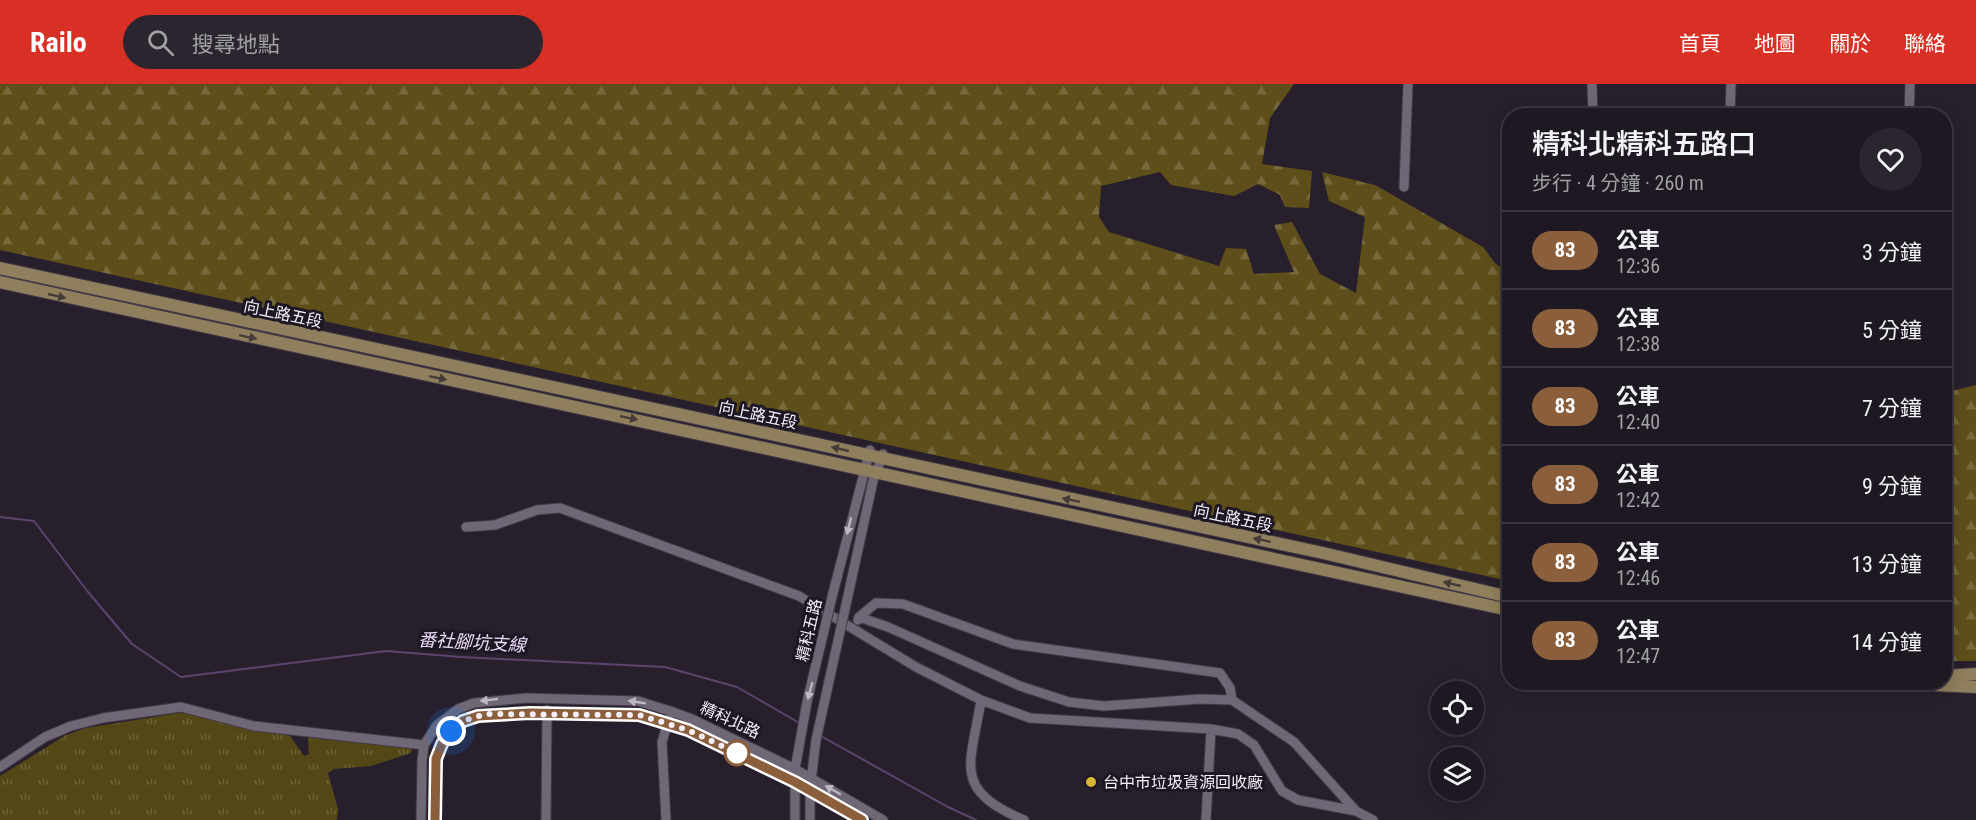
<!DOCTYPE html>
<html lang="zh-TW">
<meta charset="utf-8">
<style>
body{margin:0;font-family:"Roboto Condensed","Noto Sans TC",sans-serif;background:#2a252e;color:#f1f3f6;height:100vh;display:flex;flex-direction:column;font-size:22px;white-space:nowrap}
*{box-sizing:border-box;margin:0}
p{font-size:20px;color:#a0a0a5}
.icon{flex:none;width:33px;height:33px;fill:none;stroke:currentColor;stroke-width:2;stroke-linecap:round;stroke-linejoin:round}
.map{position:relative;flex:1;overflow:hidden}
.panel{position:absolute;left:1502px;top:24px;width:450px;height:582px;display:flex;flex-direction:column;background:#1d1821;border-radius:24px;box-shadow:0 3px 15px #0003,0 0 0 2px #3b373f}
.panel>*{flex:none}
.badge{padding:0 12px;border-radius:20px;font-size:21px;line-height:39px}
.tools{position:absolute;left:1430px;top:597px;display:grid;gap:12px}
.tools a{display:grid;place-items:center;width:54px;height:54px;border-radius:50%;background:#1d1821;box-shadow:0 3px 15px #0003,0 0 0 2px #3b373f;font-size:30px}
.you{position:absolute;width:30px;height:30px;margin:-15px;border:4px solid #fff;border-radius:50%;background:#1a73e8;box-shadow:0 0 0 9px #1a73e833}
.map>.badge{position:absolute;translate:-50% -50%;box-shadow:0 0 0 3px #fff}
.round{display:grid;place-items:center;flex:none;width:63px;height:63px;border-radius:32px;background:#2a252e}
.head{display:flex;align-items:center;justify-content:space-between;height:102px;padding:0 30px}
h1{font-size:28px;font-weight:600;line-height:45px}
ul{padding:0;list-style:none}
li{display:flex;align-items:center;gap:18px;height:78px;padding:0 30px;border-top:2px solid #3b373f}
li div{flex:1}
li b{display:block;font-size:22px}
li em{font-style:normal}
li .badge{min-width:66px;font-weight:700;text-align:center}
header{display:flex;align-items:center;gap:36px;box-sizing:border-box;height:84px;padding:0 30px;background:#d93025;color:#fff}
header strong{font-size:28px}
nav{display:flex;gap:33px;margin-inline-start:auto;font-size:21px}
.search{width:420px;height:54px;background:#2a252e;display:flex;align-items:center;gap:15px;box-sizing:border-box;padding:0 21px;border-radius:33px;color:#a0a0a5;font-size:22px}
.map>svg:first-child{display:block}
.grass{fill:url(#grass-tufts)}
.forest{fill:url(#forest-firs)}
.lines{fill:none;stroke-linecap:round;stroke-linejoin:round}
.stream{stroke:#5d446e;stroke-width:2}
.minor-casing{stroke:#423b47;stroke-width:11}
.major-casing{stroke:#423b47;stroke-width:14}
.minor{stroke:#706776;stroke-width:9}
.major{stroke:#8f7f5c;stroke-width:12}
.minor-bridge-casing{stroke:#423b47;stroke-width:11;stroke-linecap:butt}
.minor-bridge{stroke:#706776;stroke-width:9}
.oneway{fill:#453b37}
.oneway2{fill:#bfb8c3}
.line-casing{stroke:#fff;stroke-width:14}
.line{stroke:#8b5e3c;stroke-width:9}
.walk{stroke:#f3eef7;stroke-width:6;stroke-dasharray:0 10.8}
.stop-dot{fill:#fff;stroke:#8b5e3c;stroke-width:3}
.poi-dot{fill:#d6b534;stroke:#1d1623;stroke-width:2}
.labels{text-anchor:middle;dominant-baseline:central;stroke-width:6;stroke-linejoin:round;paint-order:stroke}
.street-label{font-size:16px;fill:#f3eef7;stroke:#1d1623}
.poi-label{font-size:16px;fill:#f3eef7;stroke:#1d1623;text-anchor:start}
.water-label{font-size:18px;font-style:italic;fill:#eadbf7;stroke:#1d1623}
</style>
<header>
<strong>Railo</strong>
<div class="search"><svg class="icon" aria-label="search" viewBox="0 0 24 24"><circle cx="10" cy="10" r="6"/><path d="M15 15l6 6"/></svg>搜尋地點</div>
<nav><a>首頁</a><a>地圖</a><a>關於</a><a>聯絡</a></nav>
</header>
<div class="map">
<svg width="1976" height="736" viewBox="0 0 1976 736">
<defs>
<pattern id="grass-tufts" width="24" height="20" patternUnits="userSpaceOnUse" patternTransform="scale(1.5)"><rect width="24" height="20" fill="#544716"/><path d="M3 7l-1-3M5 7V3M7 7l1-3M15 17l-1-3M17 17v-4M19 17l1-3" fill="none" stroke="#6d6239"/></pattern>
<pattern id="forest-firs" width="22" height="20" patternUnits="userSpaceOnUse" patternTransform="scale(1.5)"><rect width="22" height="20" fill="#5e4f1a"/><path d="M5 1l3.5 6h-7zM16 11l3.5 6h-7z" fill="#76693c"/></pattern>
</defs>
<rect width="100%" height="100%" fill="#27202c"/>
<!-- grass -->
<path class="grass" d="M185,628L290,652L304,672L309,670L308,654L413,662L411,669L371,682L334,685L328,689L338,725L337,736H0V692L66,651L86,644Z"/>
<!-- forest -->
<path class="forest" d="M0,0H1294L1270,34L1262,80L1312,87L1309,124L1285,123L1280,111L1258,100L1234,112L1171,101L1160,88L1101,102L1099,133L1109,148L1219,182L1226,164L1246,165L1254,190L1294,188L1274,141L1292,138L1320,190L1356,209L1365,133L1329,117L1322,88L1375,101L1483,163L1495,179L1509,190V497L0,166Z
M1976,301V577H1944V309Z"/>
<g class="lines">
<!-- stream -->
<path class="stream" d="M0,433L34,437L88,508L132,560L181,593L386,567L461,573L665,583L737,603L801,640
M819,651L948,723L976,736"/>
<!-- minor casing -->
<g class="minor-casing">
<path id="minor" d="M1592,0L1593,32
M1730,32L1731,0
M1909,32L1910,0
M1404,103L1408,0
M466,443L495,441L537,426L560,424L799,512L916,583L981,616C971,681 951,705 1024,736
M849,507L873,397L883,370
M833,509L870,366
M859,533L888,543L1020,602L1069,618L1104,622L1200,615L1232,616L1294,658L1356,727
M858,536L859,533L876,519L903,520L1013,560L1220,589L1230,604L1232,616
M981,616L1030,634L1211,645L1238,650L1254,661L1282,707L1298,716L1356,727L1373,736
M0,683L45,653L71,642L103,634L181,623L254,642L424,661
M421,736L422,677L424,661L437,641L458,625L474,619L527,614L638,617L670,627L692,635L795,685L883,736
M435,736L436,675L442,660L451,647L463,637L486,630L547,629L639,631L688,646L795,698L862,736
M546,736L547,626
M666,736L662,658L669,635
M795,736V685L799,663
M810,736V706L816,656
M1206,736L1211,645"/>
</g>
<!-- major casing -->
<g class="major-casing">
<path id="major" d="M0,184L1323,469L1509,513
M0,198L1509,526
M1944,592L1976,590
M1874,598L1976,603"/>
</g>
<!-- minor -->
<use href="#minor" class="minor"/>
<!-- major -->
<use href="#major" class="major"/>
<!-- minor-bridge casing -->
<g class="minor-bridge-casing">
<path id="minor-bridge" d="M816,656L849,507
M799,663L807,618L833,509"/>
</g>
<!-- minor-bridge -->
<use href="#minor-bridge" class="minor-bridge"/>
</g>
<!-- one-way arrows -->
<defs><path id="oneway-solid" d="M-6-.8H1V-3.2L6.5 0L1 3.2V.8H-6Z" transform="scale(1.5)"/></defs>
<g class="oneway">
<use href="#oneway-solid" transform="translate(57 212) rotate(13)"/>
<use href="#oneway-solid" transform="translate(248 253) rotate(12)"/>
<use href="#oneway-solid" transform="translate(438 294) rotate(12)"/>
<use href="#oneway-solid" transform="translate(629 334) rotate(12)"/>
<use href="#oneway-solid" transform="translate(840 365) rotate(-167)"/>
<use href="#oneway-solid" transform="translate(1071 416) rotate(-168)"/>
<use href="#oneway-solid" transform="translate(1262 456) rotate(-168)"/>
<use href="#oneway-solid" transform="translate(1452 500) rotate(-167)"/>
</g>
<g class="oneway2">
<use href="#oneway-solid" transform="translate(849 442) rotate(104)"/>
<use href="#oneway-solid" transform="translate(810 607) rotate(105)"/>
<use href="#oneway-solid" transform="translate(489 616) rotate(174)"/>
<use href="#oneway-solid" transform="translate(637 618) rotate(-171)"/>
<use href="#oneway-solid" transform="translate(833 706) rotate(-150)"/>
</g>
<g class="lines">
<!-- line casing -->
<g class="line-casing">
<path id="line" d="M435,736L436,675L442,660L451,647L463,637L478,632L530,629L639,631L688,646L795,698L862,736"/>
</g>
<!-- line -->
<use href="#line" class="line"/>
<!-- walk -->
<path class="walk" d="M451,647L463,637L486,630L639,631L688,646L737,669"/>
</g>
<!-- markers -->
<circle class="stop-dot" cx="737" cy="669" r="12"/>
<circle class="poi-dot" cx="1091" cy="698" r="6"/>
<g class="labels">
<!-- street labels -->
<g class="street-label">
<text transform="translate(283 230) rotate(12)">向上路五段</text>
<text transform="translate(758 331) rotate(12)">向上路五段</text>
<text transform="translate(1233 434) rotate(12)">向上路五段</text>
<text transform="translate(809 546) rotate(-77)">精科五路</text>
<text transform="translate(730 636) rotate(25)">精科北路</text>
</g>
<!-- poi labels -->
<g class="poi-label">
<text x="1103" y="698">台中市垃圾資源回收廠</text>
</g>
<!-- water labels -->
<g class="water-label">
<text transform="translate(472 558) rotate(3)">番社腳坑支線</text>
</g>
</g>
</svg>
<div class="tools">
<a><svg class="icon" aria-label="locate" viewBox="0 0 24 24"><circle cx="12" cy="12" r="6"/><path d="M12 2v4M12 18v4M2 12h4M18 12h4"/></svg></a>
<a><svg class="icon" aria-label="layers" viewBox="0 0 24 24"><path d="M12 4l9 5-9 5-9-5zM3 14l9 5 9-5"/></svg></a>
</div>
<div class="you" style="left:451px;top:647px"></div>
<section class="panel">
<div class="head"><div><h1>精科北精科五路口</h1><p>步行 · 4 分鐘 · 260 m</p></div><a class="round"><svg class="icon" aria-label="heart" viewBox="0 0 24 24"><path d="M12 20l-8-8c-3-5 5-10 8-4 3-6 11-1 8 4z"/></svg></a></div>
<ul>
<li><span class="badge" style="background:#8b5e3c;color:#fff">83</span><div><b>公車</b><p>12:36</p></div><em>3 分鐘</em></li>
<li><span class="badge" style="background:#8b5e3c;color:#fff">83</span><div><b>公車</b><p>12:38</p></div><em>5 分鐘</em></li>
<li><span class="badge" style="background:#8b5e3c;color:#fff">83</span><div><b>公車</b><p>12:40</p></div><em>7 分鐘</em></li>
<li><span class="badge" style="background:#8b5e3c;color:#fff">83</span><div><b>公車</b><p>12:42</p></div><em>9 分鐘</em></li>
<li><span class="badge" style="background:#8b5e3c;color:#fff">83</span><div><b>公車</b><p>12:46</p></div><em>13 分鐘</em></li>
<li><span class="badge" style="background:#8b5e3c;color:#fff">83</span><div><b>公車</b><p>12:47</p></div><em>14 分鐘</em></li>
</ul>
</section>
</div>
